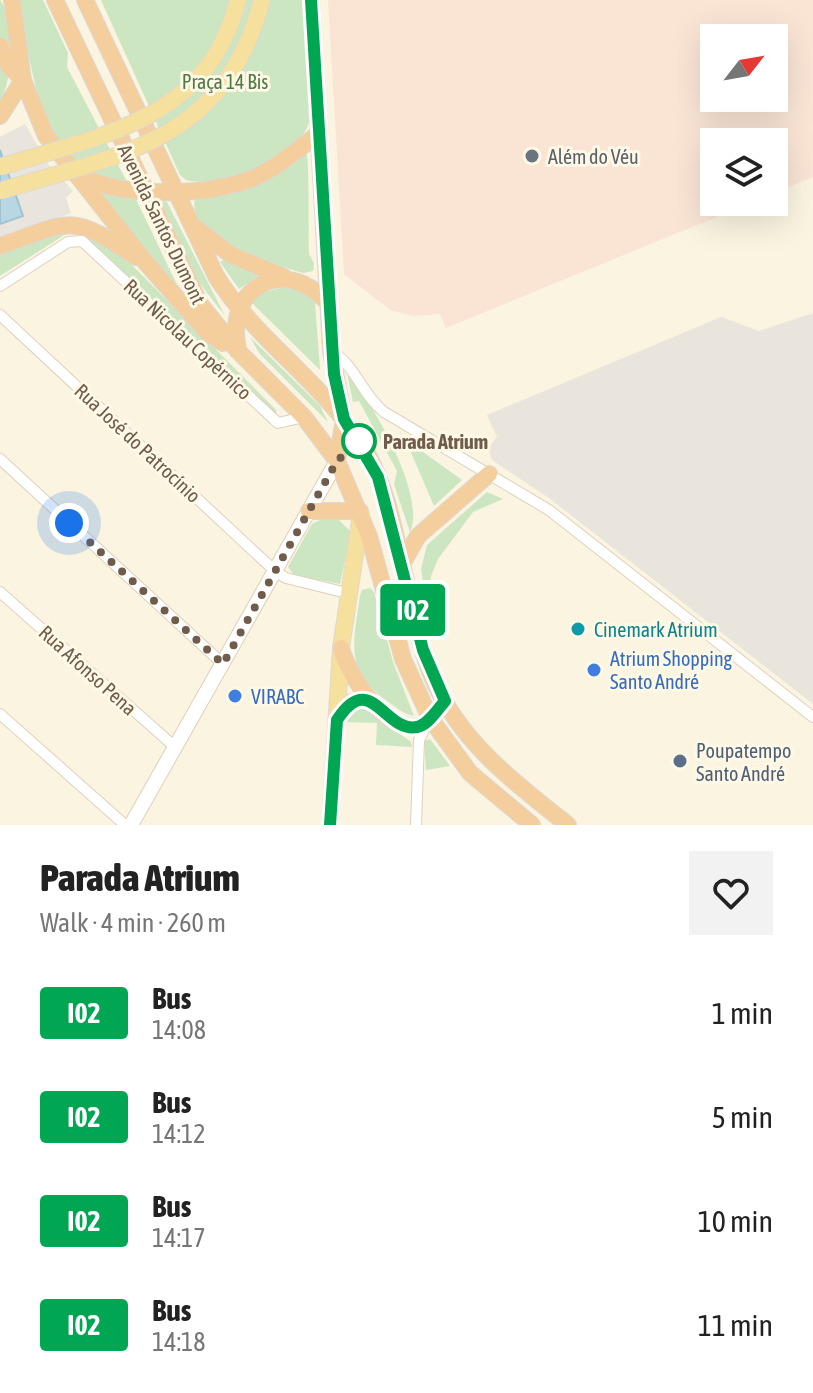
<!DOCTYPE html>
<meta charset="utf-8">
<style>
body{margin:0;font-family:"Asap Condensed",sans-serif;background:#f2f2f2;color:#222;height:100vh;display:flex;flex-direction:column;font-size:30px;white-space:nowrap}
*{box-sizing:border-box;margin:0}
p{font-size:26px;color:#767676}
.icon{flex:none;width:44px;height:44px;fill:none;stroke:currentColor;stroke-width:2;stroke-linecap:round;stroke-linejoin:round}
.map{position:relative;height:825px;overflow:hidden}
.side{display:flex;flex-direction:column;background:#fff;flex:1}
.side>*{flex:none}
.badge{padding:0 16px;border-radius:6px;font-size:28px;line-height:52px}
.needle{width:52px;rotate:59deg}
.fabs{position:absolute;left:700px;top:24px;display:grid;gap:16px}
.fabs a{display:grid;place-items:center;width:88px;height:88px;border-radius:0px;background:#fff;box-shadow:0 8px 32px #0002;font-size:40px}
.you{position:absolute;width:40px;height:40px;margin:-20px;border:6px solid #fff;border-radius:50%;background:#1a73e8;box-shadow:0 0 0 12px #1a73e833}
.map>.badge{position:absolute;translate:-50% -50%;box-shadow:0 0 0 4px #fff}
.round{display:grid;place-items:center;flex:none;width:84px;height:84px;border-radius:0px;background:#f2f2f2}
.overview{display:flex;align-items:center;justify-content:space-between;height:136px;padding:0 40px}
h1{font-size:38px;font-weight:800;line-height:60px}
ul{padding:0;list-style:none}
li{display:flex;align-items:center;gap:24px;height:104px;padding:0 40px}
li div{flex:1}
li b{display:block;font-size:30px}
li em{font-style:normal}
li .badge{min-width:88px;font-weight:700;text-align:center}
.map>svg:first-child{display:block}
.commercial{fill:#fae5d5;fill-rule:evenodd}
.industrial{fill:#e9e4dc}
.green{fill:#cce6c1}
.water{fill:#b8d7e2;stroke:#9ec4d3;stroke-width:2}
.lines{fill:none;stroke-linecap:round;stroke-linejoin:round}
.minor-casing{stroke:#ded1be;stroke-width:12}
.secondary-casing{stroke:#dfd0b9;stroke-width:16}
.primary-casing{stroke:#ddd8d4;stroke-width:18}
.trunk-casing{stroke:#ddd8d4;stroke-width:18}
.minor{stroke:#fff;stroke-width:10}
.secondary{stroke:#fff;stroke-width:14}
.primary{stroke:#f6e09d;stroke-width:16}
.trunk{stroke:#f4ce9c;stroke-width:16}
.primary-bridge-casing{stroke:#ddd8d4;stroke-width:18;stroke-linecap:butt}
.primary-bridge{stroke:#f6e09d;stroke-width:16}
.line-casing{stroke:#fff;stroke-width:18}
.line{stroke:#00a651;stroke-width:12}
.walk{stroke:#705c4a;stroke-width:8;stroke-dasharray:0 14.4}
.worship-dot{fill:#6b7280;stroke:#fef8e7;stroke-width:3}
.stop-dot{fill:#fff;stroke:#00a651;stroke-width:4}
.culture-dot{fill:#0f9aa8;stroke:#fef8e7;stroke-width:3}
.shop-dot{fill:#3f7fe0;stroke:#fef8e7;stroke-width:3}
.service-dot{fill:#5c6f8a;stroke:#fef8e7;stroke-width:3}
.labels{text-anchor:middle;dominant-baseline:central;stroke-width:6;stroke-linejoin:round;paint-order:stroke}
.park-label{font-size:20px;fill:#4f7a45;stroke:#fef8e7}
.worship-label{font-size:20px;fill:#5b616d;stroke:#fef8e7;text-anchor:start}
.street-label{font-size:20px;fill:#705c4a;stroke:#fef8e7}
.stop-label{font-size:20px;font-weight:bold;fill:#705c4a;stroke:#fef8e7;text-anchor:start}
.culture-label{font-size:20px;fill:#0d838f;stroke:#fef8e7;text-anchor:start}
.shop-label{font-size:20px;fill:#366cbe;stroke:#fef8e7;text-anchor:start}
.service-label{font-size:20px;fill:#4e5e75;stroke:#fef8e7;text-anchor:start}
</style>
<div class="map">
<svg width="813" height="825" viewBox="0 0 813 825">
<rect width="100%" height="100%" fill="#faf4e1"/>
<!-- commercial -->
<path class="commercial" d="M328,0H813V177L774,193V142H714V202H753L446,328L440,314L413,316L390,310L344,274ZM714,38H774V98H714Z"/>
<!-- industrial -->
<path class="industrial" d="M25,124L48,164L73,191L66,198L71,213L0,239V137Z
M813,313V704L549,498L492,460L488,448L497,437L487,415L721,317L759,331Z"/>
<!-- green -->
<path class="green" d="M0,0C15,18 14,79 0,101Z
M20,0H43L68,53L67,67L127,182C120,181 110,182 102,180C41,164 27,51 20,0Z
M101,0H302L309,122C301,157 218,189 186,180L180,175Z
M306,152C310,158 308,238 309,254L314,263L313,271L303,273C275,264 185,241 195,198L266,180Z
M98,193L135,197L178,287L177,288Z
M163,201L167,202L225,316L198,281L161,204Z
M64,231L79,232L124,257L276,410L277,417L84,235L66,234L0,276V252Z
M223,260L259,274V275L239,289L220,262Z
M284,287L299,288L315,302L320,370L252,303L261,293Z
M250,337L320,406L328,422L259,353Z
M347,373C372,401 427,496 410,532L394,484L397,471L359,401L353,402Z
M409,442L462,480L434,506L407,443Z
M487,492L503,499L473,512L438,559L431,576L428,613L421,569L427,545Z
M326,517L337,518L351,532L340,584L294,575L288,567L312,524Z
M370,588L374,592L393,662L414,716C403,714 396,707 387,701C343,669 354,642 360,595L362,590Z
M364,708L411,742L412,747L376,745L377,723L343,722L350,710Z
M430,739L450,766L426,770L424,741Z"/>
<!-- water -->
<path class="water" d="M0,150L23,216L0,224Z"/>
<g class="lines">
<!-- minor casing -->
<g class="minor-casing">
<path id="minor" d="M0,286L68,242L82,241L278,423L304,417
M0,315L276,572L286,578L351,594
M331,351C355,364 362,395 384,412L549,510L813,717
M0,459L223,664
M0,592L175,747
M0,714L125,825
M416,825L419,740L427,724"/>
</g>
<!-- secondary casing -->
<g class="secondary-casing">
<path id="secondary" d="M131,825L337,461"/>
</g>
<!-- primary casing -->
<g class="primary-casing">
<path id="primary" d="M337,720L352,702L368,700
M330,825L341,648L361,514"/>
</g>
<!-- trunk casing -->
<g class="trunk-casing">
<path id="trunk" d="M12,0L23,80L46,136L147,264L208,333L223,343
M55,0L200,304L238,351L304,417L337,461L369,536L403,659L430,718L470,773L532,825
M85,0L216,276C258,344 330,386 369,457C388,492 395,535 404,573C413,608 419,646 433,679C461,743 515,783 568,825
M311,0L331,351L344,419L337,461
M0,46L9,66L23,80
M0,116L23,80
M77,174C120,199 213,197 258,176C280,165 300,148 319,133
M196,228L231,255L284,277
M0,246C73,221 69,212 136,257
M238,349C224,287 284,254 328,303
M309,511H360
M402,564L418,536L489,474
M341,648C349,676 386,735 421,726L437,711"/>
</g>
<!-- minor -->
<use href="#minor" class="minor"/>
<!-- secondary -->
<use href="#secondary" class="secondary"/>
<!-- primary -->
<use href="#primary" class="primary"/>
<!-- trunk -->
<use href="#trunk" class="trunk"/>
<!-- primary-bridge casing -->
<g class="primary-bridge-casing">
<path id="primary-bridge" d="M0,167C102,135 209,120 238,0
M0,191C124,153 224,143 262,0"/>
</g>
<!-- primary-bridge -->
<use href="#primary-bridge" class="primary-bridge"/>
</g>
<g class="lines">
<!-- line casing -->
<g class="line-casing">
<path id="line" d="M311,0L334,374L344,419L378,477L423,650L445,701C437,710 428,725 417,727C384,733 371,668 337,720L330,825"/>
</g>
<!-- line -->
<use href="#line" class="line"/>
<!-- walk -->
<path class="walk" d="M69,523L223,664L337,461L359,441"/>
</g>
<!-- markers -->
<circle class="worship-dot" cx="532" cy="156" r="8"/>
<circle class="stop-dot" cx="359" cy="441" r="16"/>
<circle class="culture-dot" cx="578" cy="629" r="8"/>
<g class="shop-dot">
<circle cx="594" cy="670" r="8"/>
<circle cx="235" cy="696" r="8"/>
</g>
<circle class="service-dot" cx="680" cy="761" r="8"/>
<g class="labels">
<!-- park labels -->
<g class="park-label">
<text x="225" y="81">Praça 14 Bis</text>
</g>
<!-- worship labels -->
<g class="worship-label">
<text x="548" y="156">Além do Véu</text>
</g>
<!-- street labels -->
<g class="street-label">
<text transform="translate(162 224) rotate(64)">Avenida Santos Dumont</text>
<text transform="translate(188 339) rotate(43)">Rua Nicolau Copérnico</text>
<text transform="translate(138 443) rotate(43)">Rua José do Patrocínio</text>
<text transform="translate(88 670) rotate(42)">Rua Afonso Pena</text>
</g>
<!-- stop labels -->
<g class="stop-label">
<text x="383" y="441">Parada Atrium</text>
</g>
<!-- culture labels -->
<g class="culture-label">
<text x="594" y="629">Cinemark Atrium</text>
</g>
<!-- shop labels -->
<g class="shop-label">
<text x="610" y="658">Atrium Shopping<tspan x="610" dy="23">Santo André</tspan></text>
<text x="251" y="696">VIRABC</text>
</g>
<!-- service labels -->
<g class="service-label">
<text x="696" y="750">Poupatempo<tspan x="696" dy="23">Santo André</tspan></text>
</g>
</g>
</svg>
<div class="fabs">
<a><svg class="needle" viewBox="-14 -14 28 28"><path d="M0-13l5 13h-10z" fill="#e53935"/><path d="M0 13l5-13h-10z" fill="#767676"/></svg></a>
<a><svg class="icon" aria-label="layers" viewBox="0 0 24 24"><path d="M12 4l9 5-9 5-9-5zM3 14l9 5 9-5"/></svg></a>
</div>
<div class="you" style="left:69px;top:523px"></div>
<b class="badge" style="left:413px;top:610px;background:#00a651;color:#fff">I02</b>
</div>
<section class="side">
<div class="overview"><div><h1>Parada Atrium</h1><p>Walk · 4 min · 260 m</p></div><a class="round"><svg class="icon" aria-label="heart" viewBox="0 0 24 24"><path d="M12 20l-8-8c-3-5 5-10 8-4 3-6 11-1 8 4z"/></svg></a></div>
<ul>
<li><span class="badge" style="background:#00a651;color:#fff">I02</span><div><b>Bus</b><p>14:08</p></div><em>1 min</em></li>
<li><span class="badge" style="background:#00a651;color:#fff">I02</span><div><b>Bus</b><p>14:12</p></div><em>5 min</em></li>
<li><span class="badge" style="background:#00a651;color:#fff">I02</span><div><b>Bus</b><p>14:17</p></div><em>10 min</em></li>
<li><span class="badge" style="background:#00a651;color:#fff">I02</span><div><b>Bus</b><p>14:18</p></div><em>11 min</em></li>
</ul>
</section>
